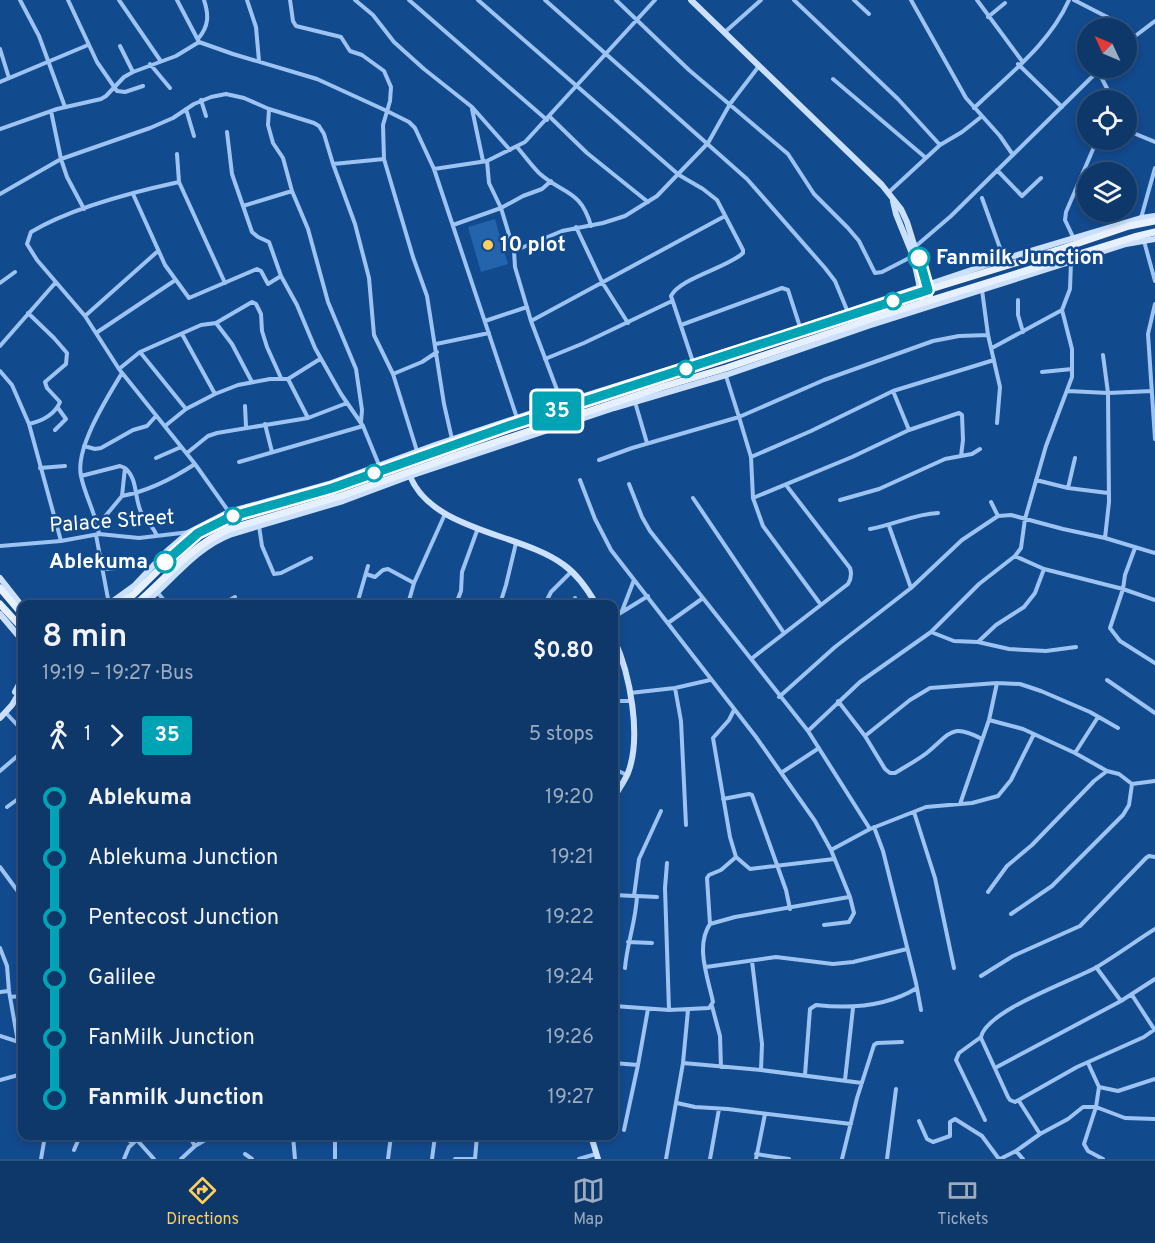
<!DOCTYPE html>
<meta charset="utf-8">
<style>
body{margin:0;font-family:Overpass,sans-serif;background:#173f70;color:#f1f3f6;height:100vh;display:flex;flex-direction:column;font-size:22px;white-space:nowrap}
*{box-sizing:border-box;margin:0}
p{font-size:20px;color:#9bacc1}
.icon{flex:none;width:33px;height:33px;fill:none;stroke:currentColor;stroke-width:2;stroke-linecap:round;stroke-linejoin:round}
.map{position:relative;flex:1;overflow:hidden}
.panel{position:absolute;left:18px;top:600px;width:600px;height:540px;display:flex;flex-direction:column;background:#0e386a;border-radius:12px;box-shadow:0 3px 9px #0003,0 0 0 2px #2e527e}
.panel>*{flex:none}
.badge{padding:0 12px;border-radius:4px;font-size:21px;line-height:39px}
.needle{width:39px;rotate:314deg}
.tools{position:absolute;left:1077px;top:18px;display:grid;gap:12px}
.tools a{display:grid;place-items:center;width:60px;height:60px;border-radius:50%;background:#0e386a;box-shadow:0 3px 9px #0003,0 0 0 2px #2e527e;font-size:30px}
.map>.badge{position:absolute;translate:-50% -50%;box-shadow:0 0 0 3px #fff}
.legs{display:flex;align-items:center;gap:9px;height:66px;padding:0 24px;font-size:20px}
.legs p{margin-inline-start:auto}
.summary{display:flex;align-items:center;justify-content:space-between;height:102px;padding:0 24px}
h1{font-size:33px;font-weight:600;line-height:45px}
ul{padding:0 24px;list-style:none}
li{display:flex;align-items:center;gap:21px;height:60px;font-size:22px}
li i{display:grid;place-items:center;width:9px;height:100%;margin:0 8px;background:currentColor}
li i::after{content:'';width:15px;height:15px;margin:-8px;border:4px solid;border-radius:50%;background:#0e386a}
li p{margin-inline-start:auto}
li:first-child i{background:linear-gradient(#0000 50%,currentColor 0)}
li:last-child i{background:linear-gradient(currentColor 50%,#0000 0)}
.dock{display:flex;justify-content:space-around;align-items:center;height:84px;border-top:2px solid #2e527e;background:#0e386a;font-size:16px;color:#9bacc1}
.dock a{display:grid;justify-items:center;gap:3px}
.dock .current{color:#ffce5c}
.map>svg:first-child{display:block}
.green{fill:#2464ad}
.lines{fill:none;stroke-linecap:round;stroke-linejoin:round}
.street{stroke:#9cc3f1;stroke-width:4}
.secondary{stroke:#cae0fc;stroke-width:6}
.primary{stroke:#e6f0ff;stroke-width:7}
.line-1-casing{stroke:#fff;stroke-width:14}
.line-1{stroke:#00a3b4;stroke-width:9}
.poi-dot{fill:#ffce5c;stroke:#124a8e;stroke-width:2}
.stop-1-dot{fill:#fff;stroke:#00a3b4;stroke-width:3}
.labels{text-anchor:middle;dominant-baseline:central;stroke-width:5;stroke-linejoin:round;paint-order:stroke}
.poi-label{font-size:21px;font-weight:bold;fill:#fff;stroke:#124a8e;text-anchor:start}
.stop-label{font-size:21px;font-weight:bold;fill:#fff;stroke:#124a8e;text-anchor:start}
.street-label{font-size:21px;fill:#fff;stroke:#124a8e}
</style>
<div class="map">
<svg width="1155" height="1159" viewBox="0 0 1155 1159">
<rect width="100%" height="100%" fill="#124a8e"/>
<!-- green -->
<path class="green" d="M495,219L508,264L481,272L468,227Z"/>
<g class="lines">
<!-- street -->
<path class="street" d="M20,0L39,36L65,107
M68,0L97,62L117,91L125,92L143,86
M119,0L160,60
M177,0L199,42L233,54L317,79L387,111L409,122L415,128L434,169L517,418
M247,0L256,27L259,61
M290,0L293,21L296,26L341,37L350,51L362,55L384,71L391,87L390,101L383,125L384,159L413,257L427,296L444,404L452,439
M355,0L373,15L394,42L424,69L472,107L510,150
M409,0L547,120
M478,0L679,175L703,189L717,200L743,250V253C727,268 680,278 671,296L693,362
M545,0L747,179L825,268L835,281L847,310
M616,0L689,70L788,154L814,194L848,228L859,241L875,273L882,272L913,256
M794,0L898,99L940,145
M854,0L869,14
M911,0L966,98L1000,136L1013,155
M977,0L1022,61
M1074,0L1111,19L1122,28
M988,17L1005,3
M725,32L761,0
M1126,32L1132,37
M198,39C209,26 209,15 204,0
M1126,43L1155,21
M120,46L133,72
M0,49L9,78
M150,64L170,88
M1018,64L1062,107
M1098,71L1113,100
M833,79L926,158
M0,82L88,45
M201,100L206,116
M974,108C1008,75 1049,45 1069,0
M186,109L194,136
M269,109L268,125L273,143L283,158L292,191L308,229L328,302L356,369L362,410L361,422
M472,109L483,161
M51,111L61,159L67,177L84,209
M550,117L587,153L648,202
M0,129L57,109L101,99L106,96L124,77L133,72L176,56L199,42
M1126,130L1155,142
M227,132L232,174L252,232L258,237L269,242L281,276L297,305L315,348L341,394L363,426L379,465
M517,147C524,155 531,165 539,173C562,194 581,189 591,226
M177,154L179,182L225,283
M487,161L489,183L501,208L514,251L515,267L531,321L562,403
M333,164L384,159
M434,169L487,161L525,142L655,0
M997,170L1022,196L1041,178
M179,182C133,192 71,208 31,232L27,244L37,260L85,316L119,369L195,464L229,512
M888,193L940,145L962,132L981,117
M0,194L61,159L150,128L173,118L194,104L211,97L226,94L244,98L269,109L314,123L319,126L324,134L333,164L355,224L369,278L374,335L393,374L417,451
M133,194L165,265L189,298L257,269L261,271L268,284L281,276
M982,198L1004,259
M243,206L292,191
M1141,218L1155,168
M453,225L501,208L523,196L542,189L551,181
M576,227L602,282L628,323
M1074,239L1065,220L1066,212L1097,140
M1144,241L1155,281
M916,246L951,216L1101,68
M514,251L562,231L603,223L625,216L657,196L708,143L730,104L759,66
M0,283L15,272
M982,290L988,335L1000,387L997,423
M1018,300V315L1023,332
M1155,304L1148,334L1155,439
M85,316L158,251
M485,321L527,307
M531,321L725,216
M216,323L232,344L252,382
M681,325L782,288L788,290L800,327
M96,333L174,281
M182,334L215,394
M436,344L489,333
M0,346L56,282
M992,348L1062,310
M140,352L186,409
M1103,355L1108,393L1109,502L1105,538
M545,359L584,343L672,301
M119,369L140,352L201,325L216,323L252,302L256,304L261,314L262,331L267,347L281,378
M0,371L12,385L29,424C42,421 55,414 60,402L47,388L45,382L66,364L67,353L54,338L28,313
M1042,372L1072,369
M393,374L422,362L437,352
M726,376L739,417L824,380L933,341L959,336L988,335
M288,379L308,418
M893,391L909,430
M1068,391L1108,393L1152,391
M635,402L647,443
M245,406L246,426
M29,424L61,541
M265,424L272,452
M165,426L186,409L215,394L238,385L270,379H288L320,359
M55,430L66,419L58,408
M84,446L95,449L101,448L133,430L147,426L156,416
M187,453L208,436L217,433L308,418L347,403
M961,456L972,454L980,449
M751,457L753,498L763,526L821,605
M156,458L181,447
M599,460L632,448L739,417L751,457L811,431L893,391L994,360
M239,462L363,426
M40,468L65,466
M125,468C138,479 134,497 141,512C145,520 153,526 157,536
M81,476L120,466L125,468L122,496L98,525
M580,480L595,519L611,550L756,737L815,821L831,850L850,897L854,913L849,922L824,925
M1036,480L1068,488L1108,493
M629,484L642,517L650,531L808,731L870,829
M1068,488L1075,458
M122,496C149,491 172,479 195,464
M693,498L784,633
M753,498L852,457L909,430L959,413L962,415L963,440L961,456L945,459L879,489L840,500
M991,502L998,516
M259,526L262,546L274,574L281,573L311,558
M889,526L911,588
M870,529C894,525 914,514 938,513
M99,534C96,514 85,496 81,476C75,448 107,398 122,373
M96,535L109,604
M0,546L61,541L99,534L139,538L190,532
M1135,548L1125,575L1123,589L1110,628L1120,641L1155,663
M1015,556L1044,569L1123,589L1155,600
M103,569L117,568L121,558
M366,574L375,577L383,570L388,569L414,583
M158,593L167,604
M223,604L235,597
M357,604L368,566
M408,604L414,583L445,514
M456,604L461,591L462,572L478,528
M500,604L506,585L516,543
M545,604L551,592L572,571
M574,604L575,598
M622,611L634,580
M614,617L648,596
M668,623L703,598
M931,632L954,641L978,642L1009,649L1046,651L1076,647
M979,641L996,625L1024,607L1035,593L1044,569
M751,659L848,584C851,579 852,574 850,568L786,485
M1107,680L1155,713
M675,688L681,721L686,825
M630,693L675,688L710,680
M779,697L835,647L911,588L962,540L998,516L1011,515L1063,529L1105,538L1155,553
M614,701H630
M838,701L865,736L885,769L890,773H895C906,766 918,760 928,752C951,733 951,723 982,739
M5,712L22,730
M989,720L1023,729L1075,753L1107,771L1119,774L1132,784L1155,781
M808,731L860,682L931,632L979,584L1015,556L1021,548L1025,519L1046,446L1072,377V349L1062,310L1070,289L1071,262
M865,736L910,700L930,688L997,683L1020,684L1041,691L1090,712L1118,728
M1075,753L1098,717
M614,769L627,775
M0,771L22,752
M781,773L819,748
M723,799L749,794L752,795L786,890L790,909
M960,804L989,720L997,683
M7,807L22,796
M914,812L935,878L954,968
M874,827L883,851L916,983L921,1010
M831,850L870,829L926,807L972,803L998,796L1011,780L1034,734
M736,857L750,869L834,859
M667,863L665,888L669,1010
M0,867L22,897
M988,892L1007,866L1032,845L1094,781L1107,771
M614,895L634,896L639,859L661,811
M637,896L657,897
M1011,914L1052,886L1123,815L1129,805L1132,784
M710,924L707,878L709,875L721,870L736,857L730,837L713,738L729,720L734,710
M628,942L652,943
M0,948L7,966L9,991L22,1065
M706,967L776,957L833,964L853,962L907,949
M1096,967L1121,1001
M625,968C627,943 636,921 637,896
M981,976L1013,956L1080,926L1146,858L1149,856L1155,857
M0,992L9,991
M1132,995L1154,1029
M10,997L22,996
M614,1006L669,1010L709,1008L713,1002C708,978 695,946 710,924L735,917L849,897
M712,1006L720,1036L721,1067
M0,1036L22,1043
M981,1038L1008,1097L1010,1100L1015,1102L1077,1067L1144,1037L1155,1029
M614,1063L638,1065
M683,1063L761,1070L762,1044L752,961
M1088,1063L1099,1087L1096,1107L1084,1144L1088,1151L1103,1159
M995,1068L1121,1001L1155,979
M761,1070L862,1083
M805,1075L810,1009L816,1005C851,1009 886,1007 917,988
M0,1080L22,1074
M845,1080L853,1008
M1099,1087L1118,1091L1155,1079
M1019,1101L1040,1134
M677,1103L695,1107L728,1109L851,1124
M985,1120L956,1060L959,1053L981,1037C987,1010 1072,981 1097,967C1117,955 1136,941 1155,929
M919,1121L927,1139L933,1142L950,1136V1122L955,1119L982,1136L999,1159
M624,1130L638,1065L648,1009
M122,1136L133,1143
M189,1136L195,1146
M293,1136L295,1159
M137,1140L154,1159
M74,1150L80,1136
M1016,1151L1023,1159
M245,1154L252,1159
M756,1154L789,1159
M41,1159L45,1136
M124,1159L129,1147L141,1136
M181,1159L195,1146L212,1136
M335,1159V1136
M388,1159L391,1136
M432,1159L435,1136
M455,1159H473
M475,1159L477,1136
M579,1159L596,1154
M666,1159L683,1063L688,1010
M710,1159L719,1109
M756,1159L765,1114
M842,1159L857,1098L874,1045L877,1043L902,1042
M887,1159L896,1089
M1000,1159L1016,1151L1040,1134L1068,1119L1083,1107H1096L1125,1118L1155,1119"/>
<!-- secondary -->
<path class="secondary" d="M691,0L882,185L901,209L907,222L931,299
M893,201L896,214L913,256L923,302
M410,476C432,531 521,533 564,565C578,575 588,590 596,604
M0,578L22,606
M109,604L134,586L167,551L188,533L229,512L329,484L435,445L562,403L778,335L1004,259L1141,218L1155,216
M144,604C173,580 195,548 232,534L343,501L410,476L614,408L726,375L868,326L1126,244L1155,239
M0,614L22,640
M614,639C630,674 642,736 628,773C624,782 618,790 614,798
M15,692L22,679
M0,718L12,705L22,688
M591,1136L598,1159"/>
<!-- primary -->
<path class="primary" d="M0,588L22,614
M0,604L22,628
M119,604L134,594L191,538L230,517L332,488L511,425L780,340L869,308L1064,248L1129,226L1155,221
M136,604C168,577 189,547 229,529L341,496L457,455L662,387L726,368L874,318L1134,237L1155,232"/>
</g>
<g class="lines">
<!-- line-1 casing -->
<g class="line-1-casing">
<path id="line-1" d="M165,562L198,533L230,517L332,488L511,425L928,290L919,258"/>
</g>
<!-- line-1 -->
<use href="#line-1" class="line-1"/>
</g>
<!-- markers -->
<circle class="poi-dot" cx="488" cy="245" r="6"/>
<g class="stop-1-dot">
<circle cx="919" cy="258" r="10"/>
<circle cx="893" cy="301" r="8"/>
<circle cx="686" cy="369" r="8"/>
<circle cx="374" cy="473" r="8"/>
<circle cx="233" cy="516" r="8"/>
<circle cx="165" cy="562" r="10"/>
</g>
<g class="labels">
<!-- poi labels -->
<g class="poi-label">
<text x="500" y="245">10 plot</text>
</g>
<!-- stop labels -->
<g class="stop-label">
<text x="936" y="258">Fanmilk Junction</text>
<text x="148" y="562" text-anchor="end">Ablekuma</text>
</g>
<!-- street labels -->
<g class="street-label">
<text transform="translate(112 522) rotate(-4)">Palace Street</text>
</g>
</g>
</svg>
<div class="tools">
<a><svg class="needle" viewBox="-14 -14 28 28"><path d="M0-13l5 13h-10z" fill="#e53935"/><path d="M0 13l5-13h-10z" fill="#9bacc1"/></svg></a>
<a><svg class="icon" aria-label="locate" viewBox="0 0 24 24"><circle cx="12" cy="12" r="6"/><path d="M12 2v4M12 18v4M2 12h4M18 12h4"/></svg></a>
<a><svg class="icon" aria-label="layers" viewBox="0 0 24 24"><path d="M12 4l9 5-9 5-9-5zM3 14l9 5 9-5"/></svg></a>
</div>
<b class="badge" style="left:557px;top:411px;background:#00a3b4;color:#fff">35</b>
<section class="panel">
<div class="summary"><div><h1>8 min</h1><p>19:19 – 19:27 · Bus</p></div><b>$0.80</b></div>
<div class="legs"><svg class="icon" aria-label="walk" viewBox="0 0 24 24"><circle cx="13" cy="4" r="2"/><path d="M13 8l-2 6 4 7M11 14l-3 7M7 12l3-4h3l4 4"/></svg>1<svg class="icon" aria-label="forward" viewBox="0 0 24 24"><path d="M9 5l7 7-7 7"/></svg><b class="badge" style="background:#00a3b4;color:#fff">35</b><p>5 stops</p></div>
<ul>
<li><i style="color:#00a3b4"></i><b>Ablekuma</b><p>19:20</p></li>
<li><i style="color:#00a3b4"></i><span>Ablekuma Junction</span><p>19:21</p></li>
<li><i style="color:#00a3b4"></i><span>Pentecost Junction</span><p>19:22</p></li>
<li><i style="color:#00a3b4"></i><span>Galilee</span><p>19:24</p></li>
<li><i style="color:#00a3b4"></i><span>FanMilk Junction</span><p>19:26</p></li>
<li><i style="color:#00a3b4"></i><b>Fanmilk Junction</b><p>19:27</p></li>
</ul>
</section>
</div>
<nav class="dock">
<a class="current"><svg class="icon" aria-label="directions" viewBox="0 0 24 24"><path d="M12 3l9 9-9 9-9-9zM9 14v-3h6M13 9l2 2-2 2"/></svg>Directions</a>
<a><svg class="icon" aria-label="map" viewBox="0 0 24 24"><path d="M3 6l6-2 6 2 6-2v14l-6 2-6-2-6 2zM9 4v14M15 6v14"/></svg>Map</a>
<a><svg class="icon" aria-label="tickets" viewBox="0 0 24 24"><path d="M3 7h18v10H3zM15 7v10"/></svg>Tickets</a>
</nav>
